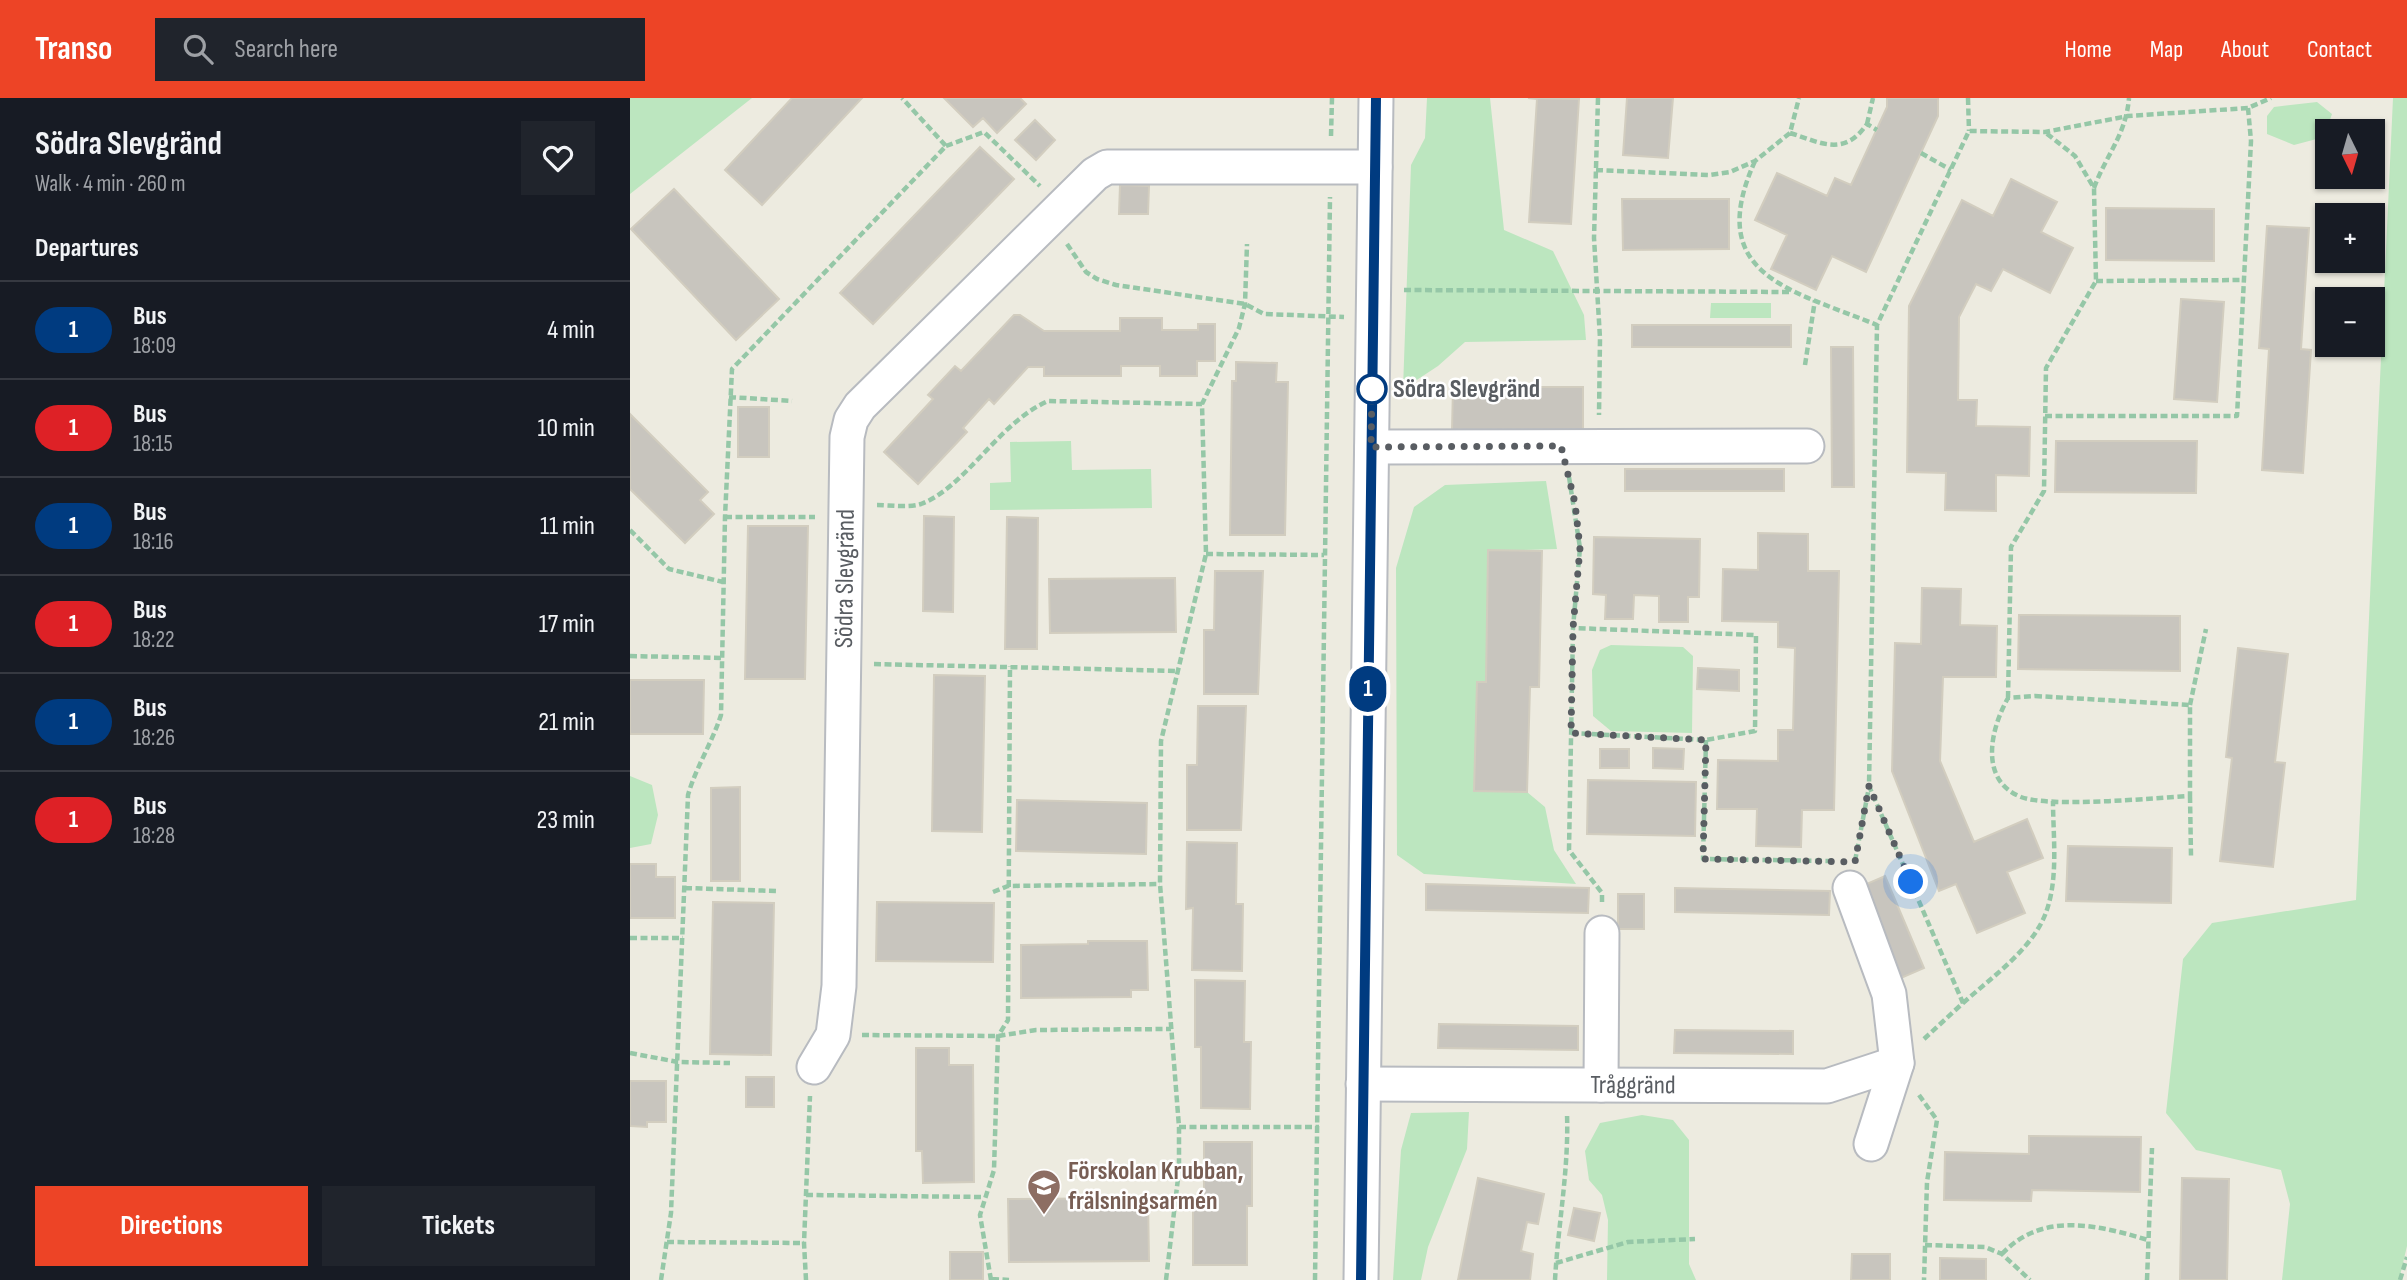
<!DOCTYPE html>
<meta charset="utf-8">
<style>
body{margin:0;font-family:"Sofia Sans Condensed",sans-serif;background:#20242c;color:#f1f3f6;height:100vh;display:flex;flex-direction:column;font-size:26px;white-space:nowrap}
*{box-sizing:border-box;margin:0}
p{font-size:23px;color:#9ea1a6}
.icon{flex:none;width:38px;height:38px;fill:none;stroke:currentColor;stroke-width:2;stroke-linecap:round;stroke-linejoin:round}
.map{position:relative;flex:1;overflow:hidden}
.side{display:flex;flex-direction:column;background:#171b24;width:630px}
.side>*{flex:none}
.badge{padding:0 14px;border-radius:23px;font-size:24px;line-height:46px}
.needle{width:46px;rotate:175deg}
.fabs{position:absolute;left:1685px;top:21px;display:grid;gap:14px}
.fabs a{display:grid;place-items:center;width:70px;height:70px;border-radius:0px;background:#171b24;box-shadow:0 2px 5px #0004;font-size:35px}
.you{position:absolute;width:35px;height:35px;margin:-18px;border:5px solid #fff;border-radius:50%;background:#1a73e8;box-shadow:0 0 0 10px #1a73e833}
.map>.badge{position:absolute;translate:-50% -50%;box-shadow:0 0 0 4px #fff}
h2{padding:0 35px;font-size:26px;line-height:63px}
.round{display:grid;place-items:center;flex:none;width:74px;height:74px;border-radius:0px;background:#20242c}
.overview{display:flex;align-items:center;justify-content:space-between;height:119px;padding:0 35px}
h1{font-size:33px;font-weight:700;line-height:52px}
.button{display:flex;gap:14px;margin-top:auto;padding:14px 35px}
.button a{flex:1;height:80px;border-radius:0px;background:#ed4426;color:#fff;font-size:28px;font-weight:700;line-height:80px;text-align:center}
.button a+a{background:#20242c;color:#f1f3f6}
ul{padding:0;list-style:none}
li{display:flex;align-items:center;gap:21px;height:98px;padding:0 35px;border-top:2px solid #363941}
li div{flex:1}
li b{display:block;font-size:26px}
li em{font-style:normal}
li .badge{min-width:77px;font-weight:700;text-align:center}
header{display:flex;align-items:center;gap:42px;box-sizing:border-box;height:98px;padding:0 35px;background:#ed4426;color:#fff}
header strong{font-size:33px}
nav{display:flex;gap:38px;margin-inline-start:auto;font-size:24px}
.search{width:490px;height:63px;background:#20242c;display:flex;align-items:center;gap:18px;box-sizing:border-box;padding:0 24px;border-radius:0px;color:#9ea1a6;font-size:26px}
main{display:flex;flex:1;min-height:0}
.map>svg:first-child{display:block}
.green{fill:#bce6bf}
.building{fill:#c8c5be;stroke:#d2cdbf;stroke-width:2}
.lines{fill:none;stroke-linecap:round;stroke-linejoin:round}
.minor-casing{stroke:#b8bbc0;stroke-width:37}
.path{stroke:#95c7a7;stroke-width:4.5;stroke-dasharray:7 3.5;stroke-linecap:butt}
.minor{stroke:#fff;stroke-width:33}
.line-casing{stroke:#fff;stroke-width:16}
.line{stroke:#003b80;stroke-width:10}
.walk{stroke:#595d62;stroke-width:7;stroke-dasharray:0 12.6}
.stop-dot{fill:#fff;stroke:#003b80;stroke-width:3.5}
.labels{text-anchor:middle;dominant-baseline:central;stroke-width:5;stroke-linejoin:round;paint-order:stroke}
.stop-label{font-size:26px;font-weight:bold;fill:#595d62;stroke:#fff;text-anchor:start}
.street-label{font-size:26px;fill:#595d62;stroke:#fff}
.education-label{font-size:26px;font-weight:bold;fill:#785e54;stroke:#fff;text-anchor:start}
</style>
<header>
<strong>Transo</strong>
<div class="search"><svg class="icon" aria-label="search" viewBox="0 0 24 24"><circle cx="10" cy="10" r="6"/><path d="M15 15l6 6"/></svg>Search here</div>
<nav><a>Home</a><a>Map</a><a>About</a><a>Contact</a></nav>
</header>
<main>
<section class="side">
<div class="overview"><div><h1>Södra Slevgränd</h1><p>Walk · 4 min · 260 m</p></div><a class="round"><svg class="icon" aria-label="heart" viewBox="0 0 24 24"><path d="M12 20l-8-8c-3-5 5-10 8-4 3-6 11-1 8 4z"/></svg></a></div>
<h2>Departures</h2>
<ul>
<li><span class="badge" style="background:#003b80;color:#fff">1</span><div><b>Bus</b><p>18:09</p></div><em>4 min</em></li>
<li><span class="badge" style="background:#de2126;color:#fff">1</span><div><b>Bus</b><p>18:15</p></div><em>10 min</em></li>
<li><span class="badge" style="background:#003b80;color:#fff">1</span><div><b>Bus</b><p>18:16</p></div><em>11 min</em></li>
<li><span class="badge" style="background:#de2126;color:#fff">1</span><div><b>Bus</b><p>18:22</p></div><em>17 min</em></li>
<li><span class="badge" style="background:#003b80;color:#fff">1</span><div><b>Bus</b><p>18:26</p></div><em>21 min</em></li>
<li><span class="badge" style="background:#de2126;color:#fff">1</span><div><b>Bus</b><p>18:28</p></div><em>23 min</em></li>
</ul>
<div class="button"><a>Directions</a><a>Tickets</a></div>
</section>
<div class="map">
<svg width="1777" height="1182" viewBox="0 0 1777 1182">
<rect width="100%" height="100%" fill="#edebe0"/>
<!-- green -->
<path class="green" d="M0,0H122L0,96Z
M797,0H860L874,132L923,153L954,217L956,242L835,244L808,268L773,291L781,67L795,40Z
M1763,0H1777V1148L1769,1182H1652L1660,1106L1651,1072L1566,1052L1536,1015L1553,861L1582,825L1726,802Z
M1687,4L1702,16L1694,39L1664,47L1637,36V18L1644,9Z
M1081,205H1141V220H1080Z
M441,343L442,372L521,371L522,410L360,412V385L381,384L380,344Z
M916,383L927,451L858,453L856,584H847L844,693L897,694L915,709L924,752L946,786L794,776L767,757L766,470L784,409L815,387Z
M981,547L1053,549L1063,558L1062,635L981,633L963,618L962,572L970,552Z
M0,678L22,687L28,717L21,746L0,750Z
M839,1014L837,1051L798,1149L791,1182H763L771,1052L781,1015Z
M1012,1017L1043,1022L1059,1042V1166L1066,1182H977L978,1122L972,1097L959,1082L955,1053L970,1025Z"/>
<!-- building -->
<path class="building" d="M162,0H232L132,107L95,72Z
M314,0H390L396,6L367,35L353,20L343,29Z
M898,0L949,1L941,126L899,124L907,1Z
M997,0H1043L1038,60L993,57Z
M1257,0H1308V18L1236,174L1202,158L1186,192L1141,171L1157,137L1125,122L1147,75L1197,98L1205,80L1221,87L1257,9Z
M405,22L425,42L406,62L385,42Z
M350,49L384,81L243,226L210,195Z
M1381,81L1427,104L1411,134L1443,150L1420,195L1373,171L1361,193L1346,186L1329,219L1328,302H1347L1346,328L1400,329L1399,378L1366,377V413L1315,412L1316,375L1277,374L1279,208L1332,102L1363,118Z
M490,87L519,88L518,116H489Z
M44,91L149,201L106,242L1,131Z
M992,101H1099V151L993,152Z
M1476,110L1584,111V163L1476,162Z
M1637,128L1679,130L1671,251L1681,252L1673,375L1632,372L1639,251L1629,250Z
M1551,201L1594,204L1587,304L1544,301Z
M384,217H390L414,233H490V220H532V232H568V226H585V263H567V278H530V268H491V278H414V269H398L364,306L359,301L333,330L337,334L288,386L254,354L303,301L298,297L325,268L331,273Z
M1002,227H1161V249H1002Z
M1201,249H1223L1224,389H1202Z
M606,264L647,265L646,284H658L655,437H600L602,283H606Z
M823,289H953V332H822Z
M108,309H139V359H108Z
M0,316L78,394L70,402L84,416L55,445L0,391Z
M1426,343H1567L1566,395L1425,394Z
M995,371H1154V393H995Z
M294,418L324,419L323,514L293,513Z
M377,419L408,420L407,551H375Z
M118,428H178L175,581H115Z
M1128,435L1178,436V473H1209L1204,712H1172L1171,749L1126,748L1127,711H1087L1088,662L1148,663V632H1163L1165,550L1148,549V524L1092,523L1093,471L1128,472Z
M964,439L1070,441L1069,499H1058V524H1029V498L1004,497L1003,521H975L976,497L963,496Z
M858,452L912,453L909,589H900L897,694L844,693L847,584H856Z
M585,473H633L628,596H574V532H584Z
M545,480L546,534L420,535L419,481Z
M1292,490L1331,491L1330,527L1367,528L1366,579H1313L1310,663L1344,744L1397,721L1413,760L1377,774L1395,815L1347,835L1326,786L1309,793L1262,673L1265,545L1291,546Z
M1389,517L1550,518V573L1388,571Z
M1608,550L1658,556L1645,664L1655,665L1643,769L1590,763L1602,660L1596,659Z
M1068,570L1109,572V593L1067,591Z
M304,577L355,578L352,734L302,733Z
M0,582H74L73,636H0Z
M568,608H616L611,732H557V667H567Z
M1023,650L1054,651L1053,671L1023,670Z
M970,651H999V670H970Z
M958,682L1066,684L1065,738L957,736Z
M110,689V783H81V690Z
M387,702L517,705L516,756L386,753Z
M557,744L607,745L606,806H613L612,873L562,872L563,810L556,811Z
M1438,748L1542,750L1541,805L1436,803Z
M0,766H26V779H45V820H0Z
M1255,778L1294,870L1271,880L1232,788Z
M796,786L959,790L958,815L796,812Z
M1045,790L1200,793L1199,817L1045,814Z
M988,796H1014V831H988Z
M83,804L144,805L141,957L80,956Z
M247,804L364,805L363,864L246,863Z
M458,843H517L518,892H501V899L391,900V847L458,846Z
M565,882L615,883L614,944H621L620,1011L571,1010V949H565Z
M809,926L948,928V952L808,950Z
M1045,932L1163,933V956L1044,955Z
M286,950H319V967H343L344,1084L293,1085L292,1053H286Z
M116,979H144V1009H116Z
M0,983H36V1024H17V1029L0,1028Z
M1399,1038L1511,1039L1510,1094L1402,1092L1401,1103L1314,1102L1315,1054L1399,1056Z
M574,1044H622V1108H617V1167H563V1102H574Z
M848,1080L914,1096L908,1126L897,1124L891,1153L903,1156L900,1182H828Z
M1552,1080L1599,1081L1597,1182H1550Z
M518,1100L519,1163L379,1164L378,1101Z
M944,1110L970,1115L964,1143L938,1137Z
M320,1154H353V1182H320Z
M1222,1156H1260V1182H1221Z
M1310,1160L1356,1161V1182H1310Z"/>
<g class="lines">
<!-- minor casing -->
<g class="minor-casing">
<g id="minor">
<path d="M742,349L1177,348"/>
<path d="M1220,790L1259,896L1267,965L1241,1046"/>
<path id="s1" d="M184,969L203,937L209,888L217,339L221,322L230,308L465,76L477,69H745"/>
<path id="s2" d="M733,986L1197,988L1267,965"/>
<path d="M971,987L972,835"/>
<path d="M731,1182L746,0"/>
</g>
</g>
<!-- path -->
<path class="path" d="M968,0L964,140L970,240L969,317
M1338,0L1339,33
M1237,26L1243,0
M1160,35C1192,45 1214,59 1237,26L1247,32
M701,38L702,0
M316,48L354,34L410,88
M1291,55L1321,72
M1125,63C1073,178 1162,192 1247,227
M966,72L1079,77L1100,74L1125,63L1160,35L1169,0
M1464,90C1476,57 1496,37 1499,0
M437,146L456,174L467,181L486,187L615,206L634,216L714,219
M1466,183L1614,182
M774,192L1162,194
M1175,267L1185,202
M99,299L162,303
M1415,318H1607L1621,43L1618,10
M939,379L950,450L943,530L939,752L972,795V806
M247,407C260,407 279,410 291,406C336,389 368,325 418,303L572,306
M95,419H185
M0,432L39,471L93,484
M576,456L694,457
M0,558L92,560
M244,566L548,573
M1405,598L1560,607V698C1523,700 1421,710 1391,699C1348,682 1361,630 1378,600Z
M1378,600L1381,449L1414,393L1416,270L1466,183L1464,90L1445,58L1416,35
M1560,607L1576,531
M941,635L1076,642L1125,633L1126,537L943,530
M1076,642L1073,761L1203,763
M1560,698L1561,758
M1225,763L1239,689
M55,790L146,793
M363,794L378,788L530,786
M0,840H53
M1333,905C1361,880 1401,852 1415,817C1429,782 1423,739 1423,703
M232,937L368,938L406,932L541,931
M1294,941L1333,905L1239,688L1247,227L1339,33L1415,34L1498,18L1618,10L1641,0
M0,955L48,964L100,965
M1289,997L1307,1022L1297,1084L1294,1182
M549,1029H689
M176,1097L353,1099
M37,1144L174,1145
M1295,1147L1355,1149L1372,1156L1400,1182
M1372,1156C1412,1113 1468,1127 1518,1142
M926,1165L998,1144L1065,1141
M362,1181L379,1182
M31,1182L41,1115L58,697C66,669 82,645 91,617L95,419L102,271L316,48L272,0
M176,1182L174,1145L180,998
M361,1182L350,1117L364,1072L368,938L378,922L380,568
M536,1182L549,1072V1029L530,786L531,643L576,456L572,306L609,230L615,206L617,146
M685,1182L700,99
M925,1182C928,1127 939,1071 937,1016
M1517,1182L1522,1050
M1770,1182L1777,1159"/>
<!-- minor -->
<use href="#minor" class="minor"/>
</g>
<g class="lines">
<!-- line casing -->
<g class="line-casing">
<path id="line" d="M731,1182L746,0"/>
</g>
<!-- line -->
<use href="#line" class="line"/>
<!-- walk -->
<path class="walk" d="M742,291L741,349L931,348L945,405L950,450L943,530L941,635L1076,642L1073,761L1225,764L1239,688L1281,784"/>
</g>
<!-- icons -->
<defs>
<g id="school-pin" transform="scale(1.75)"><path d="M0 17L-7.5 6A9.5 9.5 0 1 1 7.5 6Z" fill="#8d6e63" stroke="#fff"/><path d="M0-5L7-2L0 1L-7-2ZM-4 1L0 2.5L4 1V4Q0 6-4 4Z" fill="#fff"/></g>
</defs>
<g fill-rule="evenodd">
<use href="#school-pin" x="414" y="1088"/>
</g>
<!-- markers -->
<circle class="stop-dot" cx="742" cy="291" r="14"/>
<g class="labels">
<!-- stop labels -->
<g class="stop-label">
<text x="763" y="291">Södra Slevgränd</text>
</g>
<!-- street labels -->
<g class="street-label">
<text stroke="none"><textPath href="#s1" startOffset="494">Södra Slevgränd</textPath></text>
<text stroke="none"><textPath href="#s2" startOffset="270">Tråggränd</textPath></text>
</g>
<!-- education labels -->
<g class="education-label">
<text x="438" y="1073">Förskolan Krubban,<tspan x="438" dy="30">frälsningsarmén</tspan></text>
</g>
</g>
</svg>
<div class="fabs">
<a><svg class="needle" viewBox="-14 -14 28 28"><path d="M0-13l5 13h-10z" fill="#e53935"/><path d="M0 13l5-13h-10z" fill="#9ea1a6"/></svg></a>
<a>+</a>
<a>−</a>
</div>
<div class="you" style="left:1281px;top:784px"></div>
<b class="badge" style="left:738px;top:591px;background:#003b80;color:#fff">1</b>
</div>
</main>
